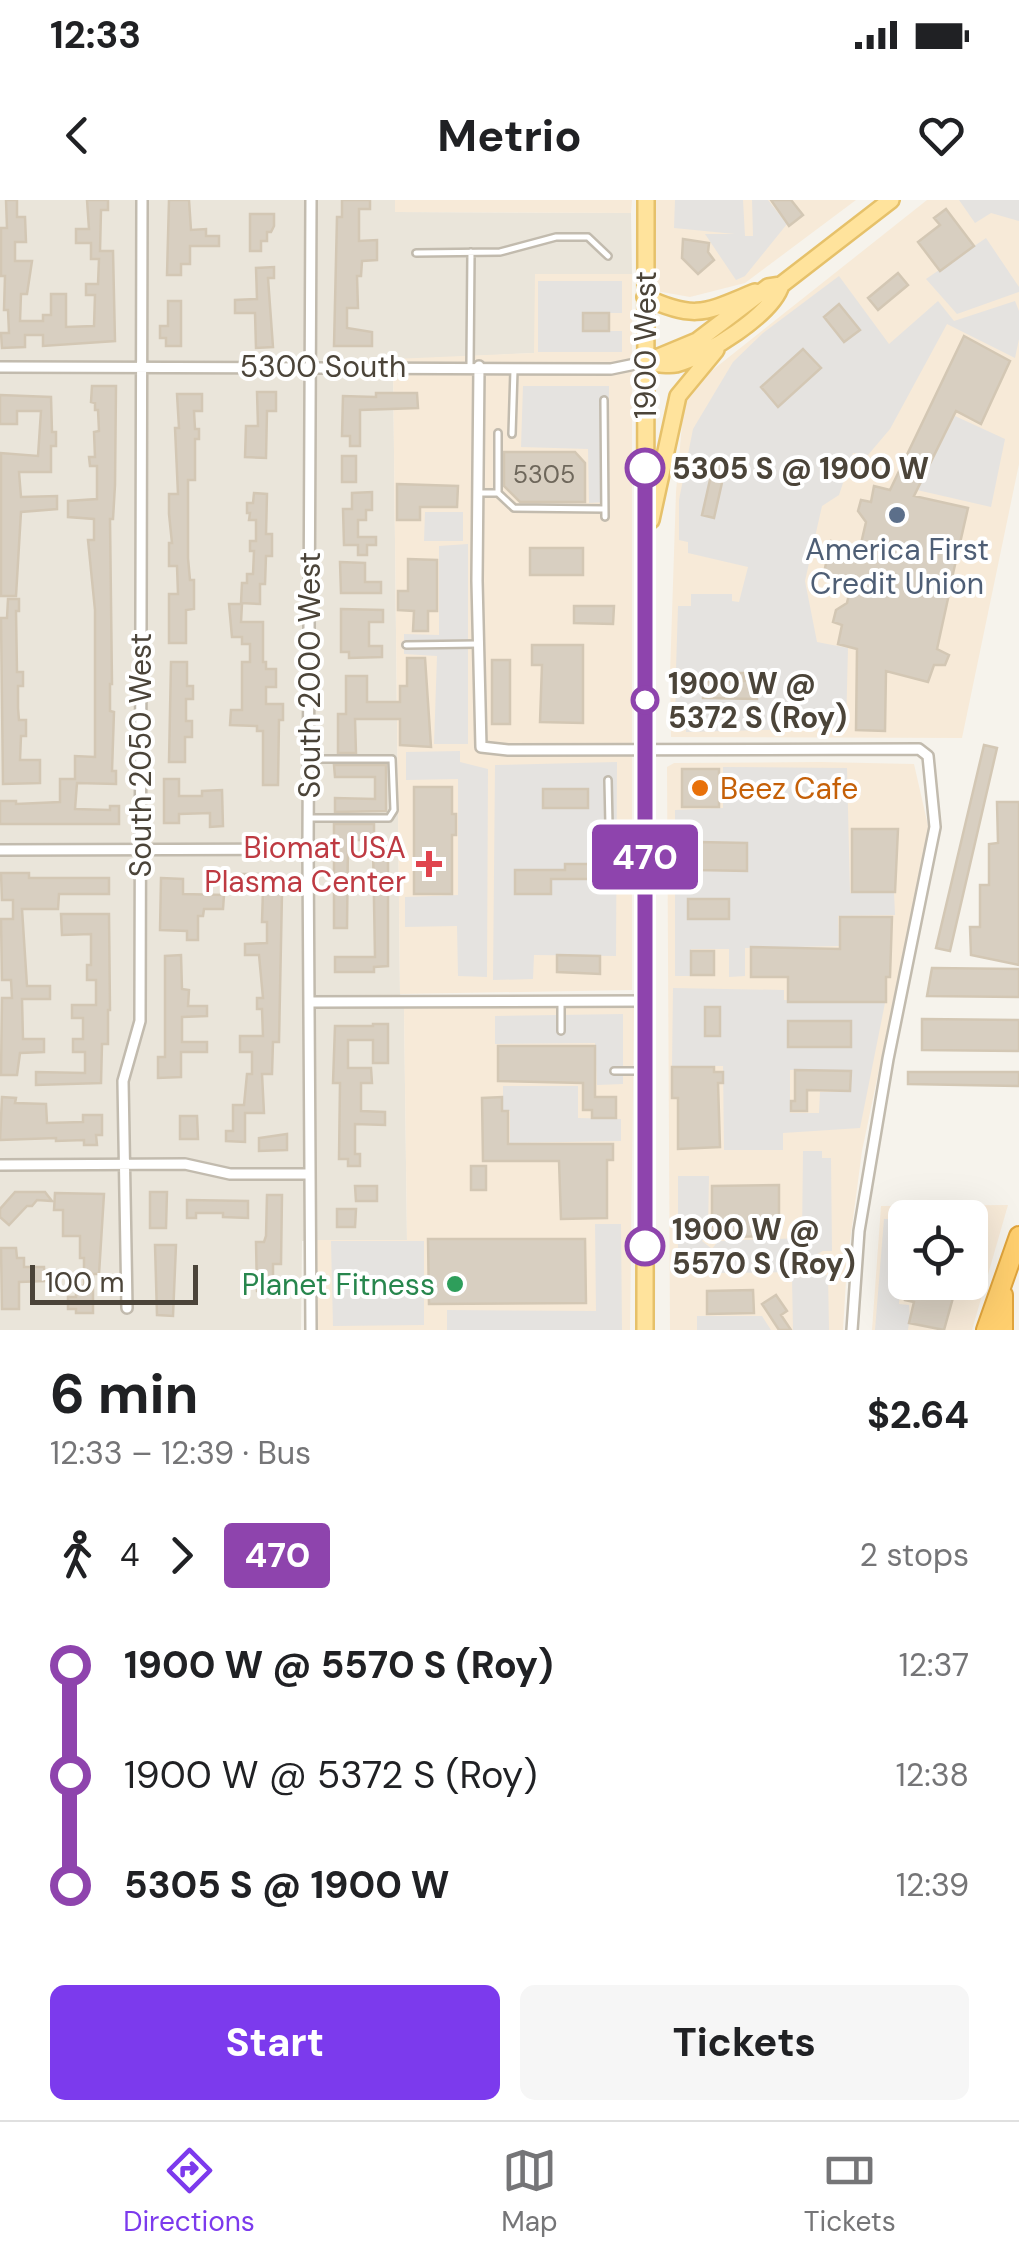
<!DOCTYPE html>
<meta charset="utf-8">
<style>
body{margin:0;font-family:"DM Sans",sans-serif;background:#f6f6f6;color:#202124;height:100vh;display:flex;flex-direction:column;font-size:38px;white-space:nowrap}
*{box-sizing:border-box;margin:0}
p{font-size:32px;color:#757577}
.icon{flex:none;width:55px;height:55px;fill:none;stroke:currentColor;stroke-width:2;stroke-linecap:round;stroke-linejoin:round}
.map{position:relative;height:1130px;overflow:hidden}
.side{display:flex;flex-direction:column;background:#fff;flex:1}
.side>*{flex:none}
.badge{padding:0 20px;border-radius:8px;font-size:35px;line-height:65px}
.tools{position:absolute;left:888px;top:1000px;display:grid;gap:20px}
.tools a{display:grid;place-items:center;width:100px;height:100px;border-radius:15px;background:#fff;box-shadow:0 10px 40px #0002;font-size:50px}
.scale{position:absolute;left:30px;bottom:25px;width:168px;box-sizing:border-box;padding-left:10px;border:5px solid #4b4439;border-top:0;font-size:28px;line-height:35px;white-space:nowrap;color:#4b4439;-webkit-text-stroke:8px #fff;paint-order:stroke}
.map>.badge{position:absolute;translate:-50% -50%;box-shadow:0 0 0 5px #fff}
.legs{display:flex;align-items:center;gap:15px;height:110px;padding:0 50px;font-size:32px}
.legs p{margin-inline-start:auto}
.overview{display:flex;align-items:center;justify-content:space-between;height:170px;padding:0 50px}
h1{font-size:55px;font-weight:700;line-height:75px}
.primary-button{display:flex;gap:20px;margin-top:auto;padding:20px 50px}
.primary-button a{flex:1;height:115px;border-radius:15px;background:#7c3aed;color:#fff;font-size:40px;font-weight:700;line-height:115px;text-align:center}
.primary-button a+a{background:#f6f6f6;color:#202124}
ul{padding:0 50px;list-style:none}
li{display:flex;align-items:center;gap:35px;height:110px;font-size:38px}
li i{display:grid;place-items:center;width:15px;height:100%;margin:0 12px;background:currentColor}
li i::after{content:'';width:25px;height:25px;margin:-12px;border:8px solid;border-radius:50%;background:#fff}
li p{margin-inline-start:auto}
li:first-child i{background:linear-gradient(#0000 50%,currentColor 0)}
li:last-child i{background:linear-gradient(currentColor 50%,#0000 0)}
.status{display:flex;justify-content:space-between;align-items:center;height:70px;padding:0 50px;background:#fff;direction:ltr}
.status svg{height:28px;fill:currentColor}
header{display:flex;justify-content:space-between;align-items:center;height:130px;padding:0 50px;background:#fff;font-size:45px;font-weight:700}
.dock{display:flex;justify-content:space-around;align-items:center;height:140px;border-top:2px solid #e0e0e0;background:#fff;font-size:28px;color:#757577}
.dock a{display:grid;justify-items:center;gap:5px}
.dock .selected{color:#7c3aed}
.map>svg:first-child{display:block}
.residential{fill:#eae5da}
.commercial{fill:#f7ead8;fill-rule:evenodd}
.parking{fill:#e5e3e0;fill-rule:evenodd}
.building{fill:#d8cfc1;stroke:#d3c7b4;stroke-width:2.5}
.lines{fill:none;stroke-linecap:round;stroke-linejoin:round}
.service-casing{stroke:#c2bbae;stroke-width:10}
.minor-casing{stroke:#c2bbae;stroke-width:14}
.primary-casing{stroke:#e6c16a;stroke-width:20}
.motorway-casing{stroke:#e0a43c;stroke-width:22}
.service{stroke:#fff;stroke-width:5}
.minor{stroke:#fff;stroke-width:9}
.primary{stroke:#ffe39c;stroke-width:15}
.motorway{stroke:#ffcf6e;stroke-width:18}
.line-1-casing{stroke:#fff;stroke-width:22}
.line-1{stroke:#8e44ad;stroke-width:15}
.stop-1-dot{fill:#fff;stroke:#8e44ad;stroke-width:5}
.service-dot{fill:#5c6f8a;stroke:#fff;stroke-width:4}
.food-dot{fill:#e8710a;stroke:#fff;stroke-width:4}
.health-dot{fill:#e0444e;stroke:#fff;stroke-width:4}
.leisure-dot{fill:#2e9e5b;stroke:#fff;stroke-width:4}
.labels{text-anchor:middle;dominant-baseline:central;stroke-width:8;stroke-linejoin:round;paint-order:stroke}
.number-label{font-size:25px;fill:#6e675b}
.street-label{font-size:30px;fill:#4b4439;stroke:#fff}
.stop-label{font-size:30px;font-weight:bold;fill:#4b4439;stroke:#fff;text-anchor:start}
.service-label{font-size:30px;fill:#4e5e75;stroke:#fff}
.food-label{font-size:30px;fill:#c56008;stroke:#fff;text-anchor:start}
.health-label{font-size:30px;fill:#be3a42;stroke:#fff;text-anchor:end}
.leisure-label{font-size:30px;fill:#27864d;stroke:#fff;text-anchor:end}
</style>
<div class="status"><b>12:33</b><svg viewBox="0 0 49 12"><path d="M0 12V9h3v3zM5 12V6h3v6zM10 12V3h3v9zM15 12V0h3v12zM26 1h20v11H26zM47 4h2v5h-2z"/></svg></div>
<header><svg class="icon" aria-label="back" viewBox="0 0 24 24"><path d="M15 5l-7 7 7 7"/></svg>Metrio<svg class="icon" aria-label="heart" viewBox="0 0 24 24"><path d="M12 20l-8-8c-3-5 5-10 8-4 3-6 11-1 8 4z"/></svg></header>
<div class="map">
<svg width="1019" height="1130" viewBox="0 0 1019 1130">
<rect width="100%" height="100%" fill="#f6f3ec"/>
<!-- residential -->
<path class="residential" d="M0,0H395V12L631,13L632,74L535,75V153L393,160L400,794L404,808L407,1041H302L301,1130H0Z"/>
<!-- commercial -->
<path class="commercial" d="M395,0H632L631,13L395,12Z
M656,0H856L745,83L690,97L656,91Z
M927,0H1019V264L962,538L671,537L670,475L676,292L684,202L700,180Z
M535,74H632V790L400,794L393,159L534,153Z
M820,562L914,564L929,630L862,951L847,1064L843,1130H670L667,567L674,563Z
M404,808H634L630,1130H318L317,1040H407Z
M1008,1005L972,1130H872L881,1006ZM905,1018H970V1082H905Z"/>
<!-- parking -->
<path class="parking" d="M675,0H743L745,36H753L752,0H768L787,24L745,76L736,80L705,34H735L674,28Z
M959,0H1019V21L991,13L975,23Z
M986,38L1019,87V92L957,114L926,79Z
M839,76L889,144L938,101L954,121L1015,101L1019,111V139L1015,158L947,124L890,229L868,255L853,253L839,295L822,306L805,381L817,442L848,448L846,528L686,532V521H675L676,482L685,481L684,470L676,469L678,406H691V394H732V401L739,402L748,367L688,353V342L679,340V300L693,229L733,162L763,133Z
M538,81H622V113H583V131H622V152H538Z
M523,186H609L608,302L589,303L588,249L521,247Z
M955,216L1005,239L991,307L917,290Z
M425,312H463V341H424Z
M468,344V544H434L437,456L404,454V434L439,435V346Z
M460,551V562L488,569L487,777L458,776L457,726L405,727V697L458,695V579L406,580V552Z
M617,562L616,756L534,755L533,779L493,780L495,565ZM565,664H609V678L565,679ZM516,670H551V693L516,694Z
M723,567L847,568L850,693L894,692L895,715L838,716L839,746L745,748V776L729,777V749H691V776H675V610L723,608Z
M673,788L784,790V800L885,803L860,928L783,933V950H724L723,866H672ZM850,821L851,847H788L789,821ZM790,870H851V892H820L819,913H790Z
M623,814V884L597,885L595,843L495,844V816Z
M503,886H578V918L621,919V941L510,943V911L503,910Z
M803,951H822V958H831L832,1051H823L800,1063L799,1072L707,1073L706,1063L678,1058V976H709L708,1031L702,1041L712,1049L718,1041L802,1038Z
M893,1014L969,1015L905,1018L902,1077L905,1082L910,1083V1088H900L899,1104L909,1105L910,1118L914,1103L905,1100L907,1091L917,1093L920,1083L956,1087L944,1130L909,1123L908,1130H875L884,1019H893Z
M595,1024H621L622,1130H447V1110L596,1111Z
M331,1041H424V1125L333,1126Z
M828,1075L829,1130H793L792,1078Z
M697,1116H762L771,1130H697Z"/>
<!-- building -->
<path class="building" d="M6,0H17V17H25L26,42H15V61H32L27,94H21L20,121H43V115H51V94H66V127L94,126L95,95H86V84H98L99,59H91V43H76V29H89L87,0H108V10H101L100,51H113L115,141L43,146V135H25V147L2,148L1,133H9L8,110H4L5,76H1V28H7Z
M169,0H189L191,30L206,29V36H219V46H190V64H181V75H167Z
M342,0H370V9H359V41L377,40V60L362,61L361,76H357L358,108H347V128L372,132V146H334L337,17H342Z
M771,0H791L803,15L789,26Z
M946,9L974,46L940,71L918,42L940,25L934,18Z
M250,14H274V26L271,32H267V41H261V51H250Z
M683,39L709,43L708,52L714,60L698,74L682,58Z
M274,67V78H268L273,147L256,148L255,113H235V100L257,99L256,68Z
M898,73L908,85L878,110L868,98Z
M168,101H181V146H166V138H160V126H168Z
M839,104L860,130L844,142L824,117Z
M583,113H609V131H583Z
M964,136L1010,161L981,224L956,211L914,296L968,308L952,378L964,384L961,395L949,394L937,449L949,455L945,465H934L928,482L886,471L885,531L856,530L857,449L838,444L842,425L833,422L836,410L847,403L851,385L823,377L831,341L860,348L866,322L858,311L861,300L871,302L874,286L890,290Z
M803,149L821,168L778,207L761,187Z
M92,186H116L115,285L113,319H110L112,484H110V511L114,512L112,571H116V584L77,583L75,609L110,610V606H119V624H0V601H16V604L60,602V579H75V556L95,557V410L88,340H94V319L68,317V301L97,299V266H90L89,257H95L94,232L99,231L98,210H95V203L91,202Z
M257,192H276V211H267L266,258L245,257L246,226H258Z
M376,193H417L418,208L360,210V246H350V236H342L343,196L376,197Z
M177,194H202V211H194L195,229H199V239H195V280H188V358L190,380H194V409L186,410V443H169V394H178L177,366H169V343H172L169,314V294H178L175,228H179Z
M0,195L51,197L52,232H56V246H51V272H19L21,297L57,296V309L21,312L16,396H1V253L38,256L41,211H17V224H0Z
M504,252H575L585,263V302H520L504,286Z
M342,256H356V282H342Z
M714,262L726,265L714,318L702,315Z
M397,284L458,286L457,307H420V320H397Z
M372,292V310H366V320H358V337H376V345H367V355H358V345H344L343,309H352V293Z
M254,293L267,294L266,334H272V356H266L265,384H260V404L241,403L242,383H247V374H253L254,351H250V341H256V320H249L250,313H247V303H253Z
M530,348H583V375H530Z
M408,359L437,360V411H428V431H413L414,411L398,410V391H408Z
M340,362L365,363V382H381V393H341Z
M8,399H19V411H16L17,472H23V486H18V508L19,520H26V536H21L20,560H40V583L3,584L1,418H7Z
M229,404H242L241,422H263V462H266V469H276V487H266V504H283V520H279L278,585H263V531H257V526L230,525L231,510H242V462H250V444H242V437H232Z
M574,406H614L613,424L574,423Z
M341,409L383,410V422H369V446H382V457L349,458V452H341Z
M532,445H583V523L540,522L542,465H532Z
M407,458H425L431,547L400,545V519H355L356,553H338V514H346V476H367V502H400V486H407Z
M492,460H510V524H492Z
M171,462H187V486H193V499H186V521H192V537H185V562H169Z
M732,473H744V481H757V499L703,498V482H732Z
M984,545L997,548L950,751L936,748Z
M334,565H386V611L335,612V598L375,599V577H335Z
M682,569H719V607H682Z
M164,579H179V596H202V591L222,590L223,626L210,627V613L179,614V623H164Z
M414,587H452V614H456V635H452V694H414Z
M543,589H588V608H543Z
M997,602H1019V765L971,755L970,727H980V685H989V644L998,643Z
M334,624H374V640H348L347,728H334Z
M852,629H898L895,692H852Z
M698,642L747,643V671L698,670Z
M373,645H388V766L374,767V772H335V757H375Z
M565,664H609V679H551V694H515V670H565Z
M1,673H29V678H109V694H59L58,709H22L27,786H50V799H22L23,839H44V852L20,853L17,875H1L2,798H12L11,780H2L1,719H13V700H2Z
M242,674H281L282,693L279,842H273L272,874H262L264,913H245V942L226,941V931H233V905H244L247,874H252V852H240V836H263L262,809H257V798H263L259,755H245V744L267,743V722H262L263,690H230V677H242Z
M161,678L183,679V694L224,695L223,709H204L203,716H198V740H187V731L160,730Z
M688,699H729V719H688Z
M61,714H109L110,810H108V844H102L101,883L36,885V872L85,873V852H73V839H83V818H72V805H96V780H87V765H91V734L62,735Z
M840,717H892L890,777H886V802H788V777H751V747L840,749Z
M691,751H714V775H691Z
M181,755L182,789L189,790L188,806H207V816L182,817V842H207V852H181V877L158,878V857H165V756Z
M557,755L600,756V774L557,772Z
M932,768L1019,769V797L927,796Z
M705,807H720V836H705Z
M922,819L1019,820V851L922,850Z
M788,821H851V847H788Z
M373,824H388V863H373V840H348V868H371L372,883H361V911L385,912V925L355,924V954H360V966H348V959H339L340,883H333L335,826H373Z
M498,846H595V897H616V918H592V910H583V883L498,881Z
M672,867H714V872H723V883H718L720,947L678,949V898H672Z
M795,870L851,871L850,891L807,890V911H791V901H795Z
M908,872H1019V886L908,884Z
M2,897L16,898L15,903L46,904L47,923L83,922V915H102V935H96L97,945H84V940L56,941V938L0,940Z
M502,897V911H508V944H613V960H607V1018L561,1019L559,961H483L482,898Z
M180,916H197L198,939H180Z
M287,934V950L259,951V938Z
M471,966H486V990H471Z
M779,985V1036L720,1037L712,1030V986Z
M355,986H377V1001H356Z
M15,992H45L52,1001L37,1000L32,1006H27L9,1025L0,1017V1009Z
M150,992H167L166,1028H150Z
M55,993L104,994L99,1074H93V1113H76V1109H68V1097H76V1086H84V1058H80V1036H63V1010H54Z
M267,995H282L281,1064H273V1091H257L256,1042H264L266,1036Z
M187,1000L248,1001V1018L223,1017V1013H196V1018H187Z
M337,1009H356L355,1027H337Z
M428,1039H585L586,1103L429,1104Z
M155,1045H176L173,1116L157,1115Z
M1,1048H16L17,1058H24V1067H44L45,1081L19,1082V1109H2Z
M920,1082L956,1087L944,1130L909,1123L914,1102L905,1100L907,1091L917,1093Z
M753,1090L754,1113L707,1114V1091Z
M776,1095L787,1111L781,1115L791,1130H779L762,1104Z"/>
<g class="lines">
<!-- service casing -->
<g class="service-casing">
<path id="service" d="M416,53L500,52L556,37H588L608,56
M470,166L471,52
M604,200L605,317
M512,234L514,170
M478,293H498L514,308L604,309
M498,293V233
M406,445L478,444
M608,580L609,625
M308,618H389L394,610L392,559H309
M561,831V803
M614,871H642"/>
</g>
<!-- minor casing -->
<g class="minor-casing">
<path id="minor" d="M311,0L308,649L311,1130
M479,166L477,381L481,547L508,550L919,549L928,556L935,627L888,859L859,1031L852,1130
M0,167L611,169L645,162
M0,650L308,649
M309,802L645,801
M0,965L185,964L230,974H310
M127,1108L123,881L140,821L142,0"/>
</g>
<!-- primary casing -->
<g class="primary-casing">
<path id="primary" d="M645,97C696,121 706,112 755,92
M649,161L697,141L768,87L781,85
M645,162C655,163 667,166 676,164C706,156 773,114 781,85L891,0
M651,320L678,196L716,150
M645,1130L646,0"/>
</g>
<!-- motorway casing -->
<g class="motorway-casing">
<path id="motorway" d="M986,1130L1019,1036
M1003,1130V1095"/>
</g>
<!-- service -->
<use href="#service" class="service"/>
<!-- minor -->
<use href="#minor" class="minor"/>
<!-- primary -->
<use href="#primary" class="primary"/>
<!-- motorway -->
<use href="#motorway" class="motorway"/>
</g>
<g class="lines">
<!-- line-1 casing -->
<g class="line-1-casing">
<path id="line-1" d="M645,268V1046"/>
</g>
<!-- line-1 -->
<use href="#line-1" class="line-1"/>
</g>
<!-- markers -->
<g class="stop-1-dot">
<circle cx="645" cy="268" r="18"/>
<circle cx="645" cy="500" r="12"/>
<circle cx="645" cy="1046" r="18"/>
</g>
<circle class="service-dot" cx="897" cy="315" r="10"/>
<circle class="food-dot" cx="700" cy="588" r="10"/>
<path class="health-dot" d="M424 649h10v10h10v10h-10v10h-10v-10h-10v-10h10z"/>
<circle class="leisure-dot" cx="455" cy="1084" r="10"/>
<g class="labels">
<!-- number labels -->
<g class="number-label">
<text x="544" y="274">5305</text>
</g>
<!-- street labels -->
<g class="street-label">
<text transform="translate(645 145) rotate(-90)">1900 West</text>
<text x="323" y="166">5300 South</text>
<text transform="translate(309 475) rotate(-90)">South 2000 West</text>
<text transform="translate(140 555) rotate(-90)">South 2050 West</text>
</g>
<!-- stop labels -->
<g class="stop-label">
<text x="672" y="268">5305 S @ 1900 W</text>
<text x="668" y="483">1900 W @<tspan x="668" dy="34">5372 S (Roy)</tspan></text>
<text x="672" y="1029">1900 W @<tspan x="672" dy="34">5570 S (Roy)</tspan></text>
</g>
<!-- service labels -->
<g class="service-label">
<text x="897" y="349">America First<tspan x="897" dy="34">Credit Union</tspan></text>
</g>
<!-- food labels -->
<g class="food-label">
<text x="720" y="588">Beez Cafe</text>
</g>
<!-- health labels -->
<g class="health-label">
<text x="406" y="647">Biomat USA<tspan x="406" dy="34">Plasma Center</tspan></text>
</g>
<!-- leisure labels -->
<g class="leisure-label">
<text x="435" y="1084">Planet Fitness</text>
</g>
</g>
</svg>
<div class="tools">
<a><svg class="icon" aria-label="locate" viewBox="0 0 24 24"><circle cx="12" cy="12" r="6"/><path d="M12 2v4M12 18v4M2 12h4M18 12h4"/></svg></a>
</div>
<div class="scale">100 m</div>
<b class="badge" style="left:645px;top:657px;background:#8e44ad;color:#fff">470</b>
</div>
<section class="side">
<div class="overview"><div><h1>6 min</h1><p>12:33 – 12:39 · Bus</p></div><b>$2.64</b></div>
<div class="legs"><svg class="icon" aria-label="walk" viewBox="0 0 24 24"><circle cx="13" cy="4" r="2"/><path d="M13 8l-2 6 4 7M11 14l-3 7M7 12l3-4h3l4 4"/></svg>4<svg class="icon" aria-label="forward" viewBox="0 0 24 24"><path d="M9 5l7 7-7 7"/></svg><b class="badge" style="background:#8e44ad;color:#fff">470</b><p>2 stops</p></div>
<ul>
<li><i style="color:#8e44ad"></i><b>1900 W @ 5570 S (Roy)</b><p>12:37</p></li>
<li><i style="color:#8e44ad"></i><span>1900 W @ 5372 S (Roy)</span><p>12:38</p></li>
<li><i style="color:#8e44ad"></i><b>5305 S @ 1900 W</b><p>12:39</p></li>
</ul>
<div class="primary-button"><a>Start</a><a>Tickets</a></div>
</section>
<nav class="dock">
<a class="selected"><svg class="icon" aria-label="directions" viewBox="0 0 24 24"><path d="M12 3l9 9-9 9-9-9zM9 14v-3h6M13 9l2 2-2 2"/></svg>Directions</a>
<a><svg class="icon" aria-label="map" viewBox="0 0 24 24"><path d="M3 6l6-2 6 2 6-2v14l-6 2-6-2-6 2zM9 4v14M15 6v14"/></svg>Map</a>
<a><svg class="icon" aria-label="tickets" viewBox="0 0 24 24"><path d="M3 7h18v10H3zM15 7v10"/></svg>Tickets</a>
</nav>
